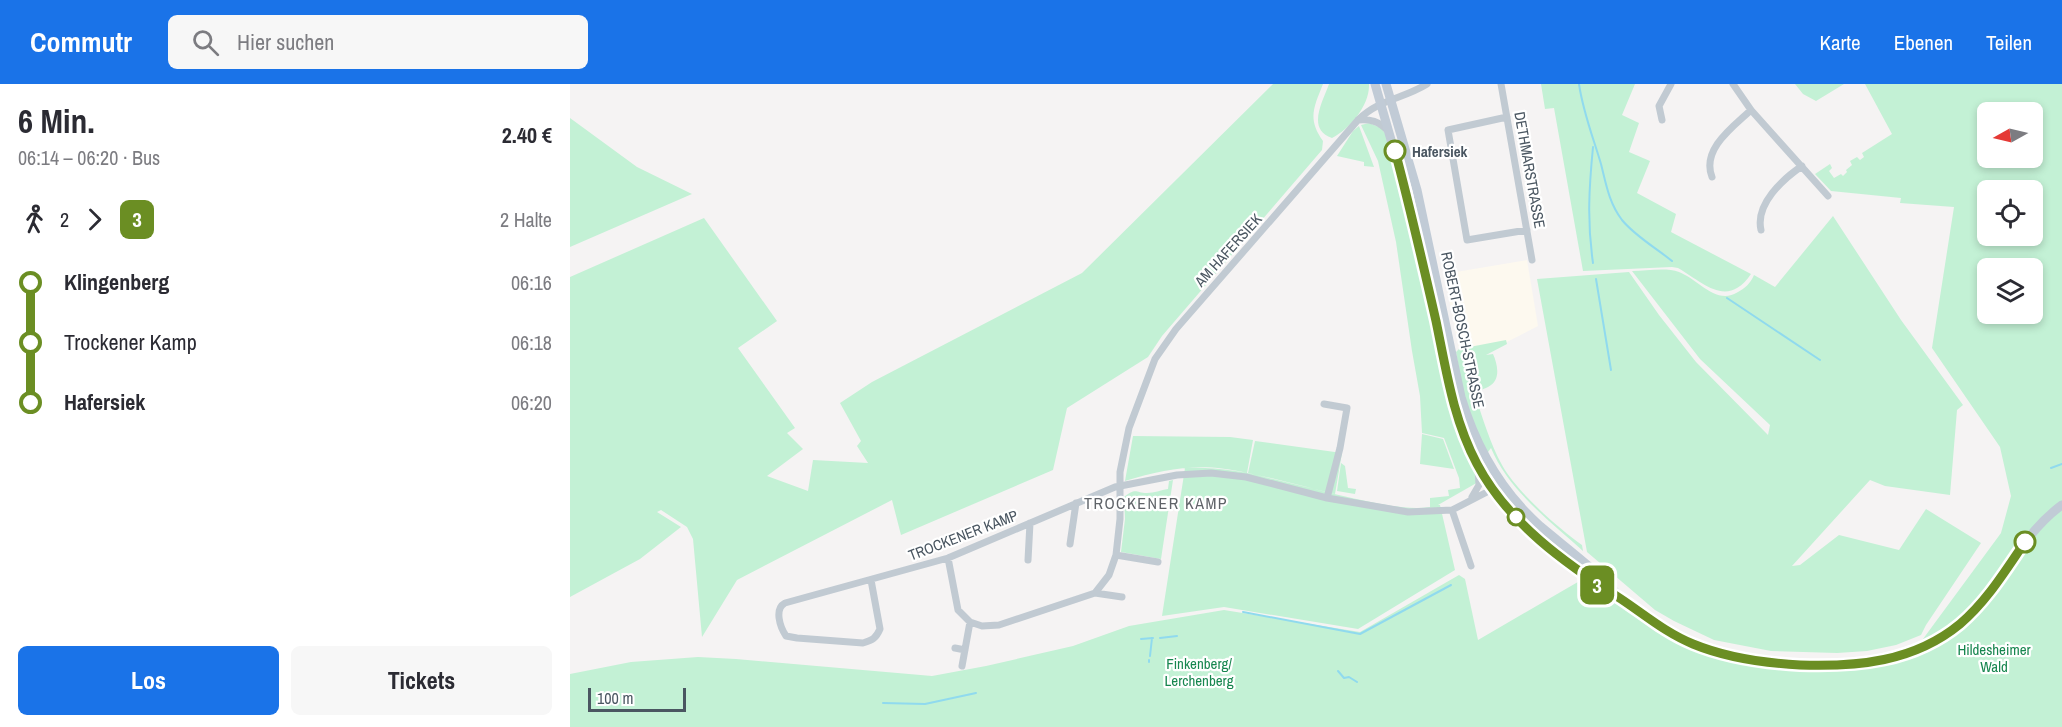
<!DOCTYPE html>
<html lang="de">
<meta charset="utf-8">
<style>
body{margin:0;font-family:"Archivo Narrow",sans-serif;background:#f7f7f7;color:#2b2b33;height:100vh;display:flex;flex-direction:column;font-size:22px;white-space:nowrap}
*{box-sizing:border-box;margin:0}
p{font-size:20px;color:#7c7c81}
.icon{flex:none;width:33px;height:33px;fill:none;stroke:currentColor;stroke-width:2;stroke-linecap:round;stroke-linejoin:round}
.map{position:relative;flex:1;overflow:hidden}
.drawer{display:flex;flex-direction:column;background:#fff;width:570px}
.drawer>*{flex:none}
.badge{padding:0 12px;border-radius:9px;font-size:21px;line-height:39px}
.needle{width:39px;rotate:262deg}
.controls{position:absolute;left:1407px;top:18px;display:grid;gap:12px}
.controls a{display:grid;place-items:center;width:66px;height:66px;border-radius:9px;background:#fff;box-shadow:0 3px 9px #0003;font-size:30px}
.scale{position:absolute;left:18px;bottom:15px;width:98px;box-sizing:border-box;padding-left:6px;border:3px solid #4a5661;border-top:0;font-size:16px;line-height:21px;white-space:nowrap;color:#4a5661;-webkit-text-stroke:4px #fff;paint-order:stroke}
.map>.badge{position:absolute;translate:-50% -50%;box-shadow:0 0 0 3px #fff}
.legs{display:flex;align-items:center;gap:9px;height:66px;padding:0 18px;font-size:20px}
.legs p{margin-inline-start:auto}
.head{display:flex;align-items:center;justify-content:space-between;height:102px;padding:0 18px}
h1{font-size:33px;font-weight:800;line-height:45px}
.cta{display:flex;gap:12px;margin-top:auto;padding:12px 18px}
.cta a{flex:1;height:69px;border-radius:9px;background:#1a73e8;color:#fff;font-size:24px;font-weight:800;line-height:69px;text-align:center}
.cta a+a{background:#f7f7f7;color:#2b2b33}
ul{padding:0 18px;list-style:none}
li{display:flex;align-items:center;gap:21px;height:60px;font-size:22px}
li i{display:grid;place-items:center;width:9px;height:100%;margin:0 8px;background:currentColor}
li i::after{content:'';width:15px;height:15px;margin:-8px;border:4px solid;border-radius:50%;background:#fff}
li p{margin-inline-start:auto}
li:first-child i{background:linear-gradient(#0000 50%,currentColor 0)}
li:last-child i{background:linear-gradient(currentColor 50%,#0000 0)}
header{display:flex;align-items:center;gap:36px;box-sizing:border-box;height:84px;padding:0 30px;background:#1a73e8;color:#fff}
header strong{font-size:28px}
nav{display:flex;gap:33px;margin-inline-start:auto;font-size:21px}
.search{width:420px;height:54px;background:#f7f7f7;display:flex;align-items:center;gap:15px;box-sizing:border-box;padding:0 21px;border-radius:9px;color:#7c7c81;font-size:22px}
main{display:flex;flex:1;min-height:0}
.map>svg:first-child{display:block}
.commercial{fill:#fdf9ef}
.green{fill:#c3f1d5;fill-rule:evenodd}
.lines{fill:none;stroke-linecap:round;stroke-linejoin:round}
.stream{stroke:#90daee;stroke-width:2}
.street{stroke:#c1cad2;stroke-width:7}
.secondary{stroke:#c1cbd6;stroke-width:9}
.line-1-casing{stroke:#fff;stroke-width:14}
.line-1{stroke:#6b8e23;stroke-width:9}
.stop-1-dot{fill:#fff;stroke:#6b8e23;stroke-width:3}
.labels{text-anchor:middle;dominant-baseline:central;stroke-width:4.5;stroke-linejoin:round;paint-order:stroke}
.stop-label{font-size:15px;font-weight:bold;fill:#4a5661;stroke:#fff;text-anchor:start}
.street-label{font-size:15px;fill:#4a5661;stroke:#fff}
.park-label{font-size:15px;fill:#17864f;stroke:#fff}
.neighbourhood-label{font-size:16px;letter-spacing:1.5px;fill:#5f6368;stroke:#fff}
</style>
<header>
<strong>Commutr</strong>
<div class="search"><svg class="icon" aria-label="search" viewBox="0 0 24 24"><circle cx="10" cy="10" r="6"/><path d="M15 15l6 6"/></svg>Hier suchen</div>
<nav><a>Karte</a><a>Ebenen</a><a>Teilen</a></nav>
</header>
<main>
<section class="drawer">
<div class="head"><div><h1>6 Min.</h1><p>06:14 – 06:20 · Bus</p></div><b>2.40 €</b></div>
<div class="legs"><svg class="icon" aria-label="walk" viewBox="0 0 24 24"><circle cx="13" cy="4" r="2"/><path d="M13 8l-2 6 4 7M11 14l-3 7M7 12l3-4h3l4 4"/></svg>2<svg class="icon" aria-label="forward" viewBox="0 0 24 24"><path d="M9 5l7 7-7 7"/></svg><b class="badge" style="background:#6b8e23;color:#fff">3</b><p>2 Halte</p></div>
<ul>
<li><i style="color:#6b8e23"></i><b>Klingenberg</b><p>06:16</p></li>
<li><i style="color:#6b8e23"></i><span>Trockener Kamp</span><p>06:18</p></li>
<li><i style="color:#6b8e23"></i><b>Hafersiek</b><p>06:20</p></li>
</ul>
<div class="cta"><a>Los</a><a>Tickets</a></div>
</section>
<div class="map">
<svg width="1492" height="643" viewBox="0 0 1492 643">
<rect width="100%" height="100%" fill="#f5f3f3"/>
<!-- commercial -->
<path class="commercial" d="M957,176L968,242L923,265L890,270L874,190Z"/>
<!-- green -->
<path class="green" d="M703,0H753C744,23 737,35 753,57L752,66L592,252L578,273L497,324L483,386L331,451L322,416L167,496L132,553L123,455L117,443L91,426L87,428L111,443L70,475L0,513V193L134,134L207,237L168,264L225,344L217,349L233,365L197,392L238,407L243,376L298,379L287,362L291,357L270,319L302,298L512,189Z
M759,0H799C800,21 780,45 762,54C736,45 753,17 759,0Z
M971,0H1065L1052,31L1069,39L1059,68L1080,77L1067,109L1106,130L1101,148L1181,190C1157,225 1134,199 1108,184L1102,183L1013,187L984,24L975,25Z
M1225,0H1274L1246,17L1233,10Z
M1295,0H1492V643H0V590L61,578L128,573L166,575L362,592L416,582L503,562L559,542L654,526L790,548L889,491L895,495L908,556L1013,495L1086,548L1119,564L1169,579L1207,584L1257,586L1293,585L1339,574L1431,449L1441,412L1430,363L1362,264L1384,123L1330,119L1331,114L1261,107L1245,90L1260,80L1262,84L1259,87L1264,94L1271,90L1273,92L1277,88L1276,86L1282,81L1280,77L1287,73L1290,76L1294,73L1292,69L1322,50ZM1418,28H1462V74H1418ZM1418,106H1462V152H1418ZM1418,184H1462V230H1418Z
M0,34L67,83L122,110L0,163Z
M799,39L811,44L817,52L830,100L865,251L910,397L868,421H870L885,486L788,545L654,523L592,532L615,384C676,381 736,406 796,417C816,421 839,426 860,423V414L879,412L878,406L890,404L889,394L874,354L852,349L850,312L842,267L826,158L808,77L791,41Z
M789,42L804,83L794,82V78L767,72L783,47Z
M1263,132L1331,236L1393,321L1387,326L1380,411L1315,402L1300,396L1222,482L1230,481L1269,451L1329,466L1356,425L1411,459L1356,541L1351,551L1326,561L1297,567L1267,569L1201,567L1144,556L1104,537L1085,526L1017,468L967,195L1059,188L1089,231L1126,278L1198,351L1200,341L1130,275L1062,187C1076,187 1096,183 1109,188C1128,195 1146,222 1168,208C1175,204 1180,200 1184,191L1205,203Z
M936,256L937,260L916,271L923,270C928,281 931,297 918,303C912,306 909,306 905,311C913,335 920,359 932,381C947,408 987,443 1012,461L1013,467C980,437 939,407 921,364L915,372L897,330L886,268L889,265Z
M852,350L873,355L884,385L850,380Z
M563,352L660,353L683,356L677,389C632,378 598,384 555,397Z
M685,357L772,369L765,410L678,389Z
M771,379L775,382L778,404L786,405L785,410L767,407Z
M603,396L591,475L551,468L555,435L554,413C566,403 566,409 577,409C584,409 591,406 598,405L599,397Z"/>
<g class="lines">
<!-- stream -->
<path class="stream" d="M1009,0C1013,28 1023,53 1031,80C1036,100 1039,119 1052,136C1065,152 1086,164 1102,177
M1023,179C1017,138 1019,104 1023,63
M1026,195L1041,286
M1157,214L1250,276
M1481,384L1492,380
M673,528L790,550L881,501
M590,554L607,552
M571,555L583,554
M580,572L582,554
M579,578V576
M768,587L774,594L779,593L787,598
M313,619L355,620L406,609"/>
<!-- street -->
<path class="street" d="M931,0L962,176
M1163,0L1181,26L1258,112
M937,33L878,46L897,156L957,146
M788,36C800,35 809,37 818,47
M1092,36L1089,22L1101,0
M1142,93C1131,65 1164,42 1181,26
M1191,146C1185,120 1213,95 1232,82
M754,320L777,324L770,364L757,414
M902,413L909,401L908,384
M882,426L901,482
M500,460L506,419
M546,471L588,478
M378,474L388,526L400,538L412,542L429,541L525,509L539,491L546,471L550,435V388L559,344L585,275L606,245L788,36C809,15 833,15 857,0
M458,476L460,439
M301,496L310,545C306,554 303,556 293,559L227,554L216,552C210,543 204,525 215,519L378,474L545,403L607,391L641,389L676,393L757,414L838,428L882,426L917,408L930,398
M525,509L552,513
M385,564L395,566
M392,582L400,538"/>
<!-- secondary -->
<path class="secondary" d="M805,0L838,115L883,317C892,348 903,377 922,403C954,450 1004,485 1051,515C1074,530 1094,548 1120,559C1184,587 1295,592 1359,561C1381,549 1402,532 1418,512C1441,480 1459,445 1492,421
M816,0L847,106L891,313C906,363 931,407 970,442C996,464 1024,484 1046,509"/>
</g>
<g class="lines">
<!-- line-1 casing -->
<g class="line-1-casing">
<path id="line-1" d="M825,67C840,123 853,180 866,237C876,285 883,335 907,380C938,439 996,480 1051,515C1075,531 1096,549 1123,560C1157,574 1193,579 1230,581C1287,583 1344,578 1390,540C1417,517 1435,487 1455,458"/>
</g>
<!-- line-1 -->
<use href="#line-1" class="line-1"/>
</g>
<!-- markers -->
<g class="stop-1-dot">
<circle cx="825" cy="67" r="10"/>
<circle cx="946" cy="433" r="8"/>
<circle cx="1455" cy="458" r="10"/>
</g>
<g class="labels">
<!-- stop labels -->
<g class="stop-label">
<text x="842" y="67">Hafersiek</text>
</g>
<!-- street labels -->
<g class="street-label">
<text transform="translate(960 86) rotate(80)">DETHMARSTRASSE</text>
<text transform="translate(658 166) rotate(-48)">AM HAFERSIEK</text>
<text transform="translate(893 246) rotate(78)">ROBERT-BOSCH-STRASSE</text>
<text transform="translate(393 451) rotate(-21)">TROCKENER KAMP</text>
</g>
<!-- park labels -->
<g class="park-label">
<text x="1424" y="565">Hildesheimer<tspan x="1424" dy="17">Wald</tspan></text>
<text x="629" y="579">Finkenberg/<tspan x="629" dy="17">Lerchenberg</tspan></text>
</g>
<!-- neighbourhood labels -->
<g class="neighbourhood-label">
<text x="586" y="419">TROCKENER KAMP</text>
</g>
</g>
</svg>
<div class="controls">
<a><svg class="needle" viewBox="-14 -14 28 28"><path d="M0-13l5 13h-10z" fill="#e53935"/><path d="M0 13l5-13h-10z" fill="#7c7c81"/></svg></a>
<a><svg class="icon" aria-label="locate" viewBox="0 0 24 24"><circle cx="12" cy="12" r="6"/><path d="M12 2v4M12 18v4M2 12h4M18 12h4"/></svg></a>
<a><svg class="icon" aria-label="layers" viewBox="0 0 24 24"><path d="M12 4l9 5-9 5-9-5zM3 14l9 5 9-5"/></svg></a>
</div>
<div class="scale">100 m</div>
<b class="badge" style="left:1027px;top:501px;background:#6b8e23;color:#fff">3</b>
</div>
</main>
